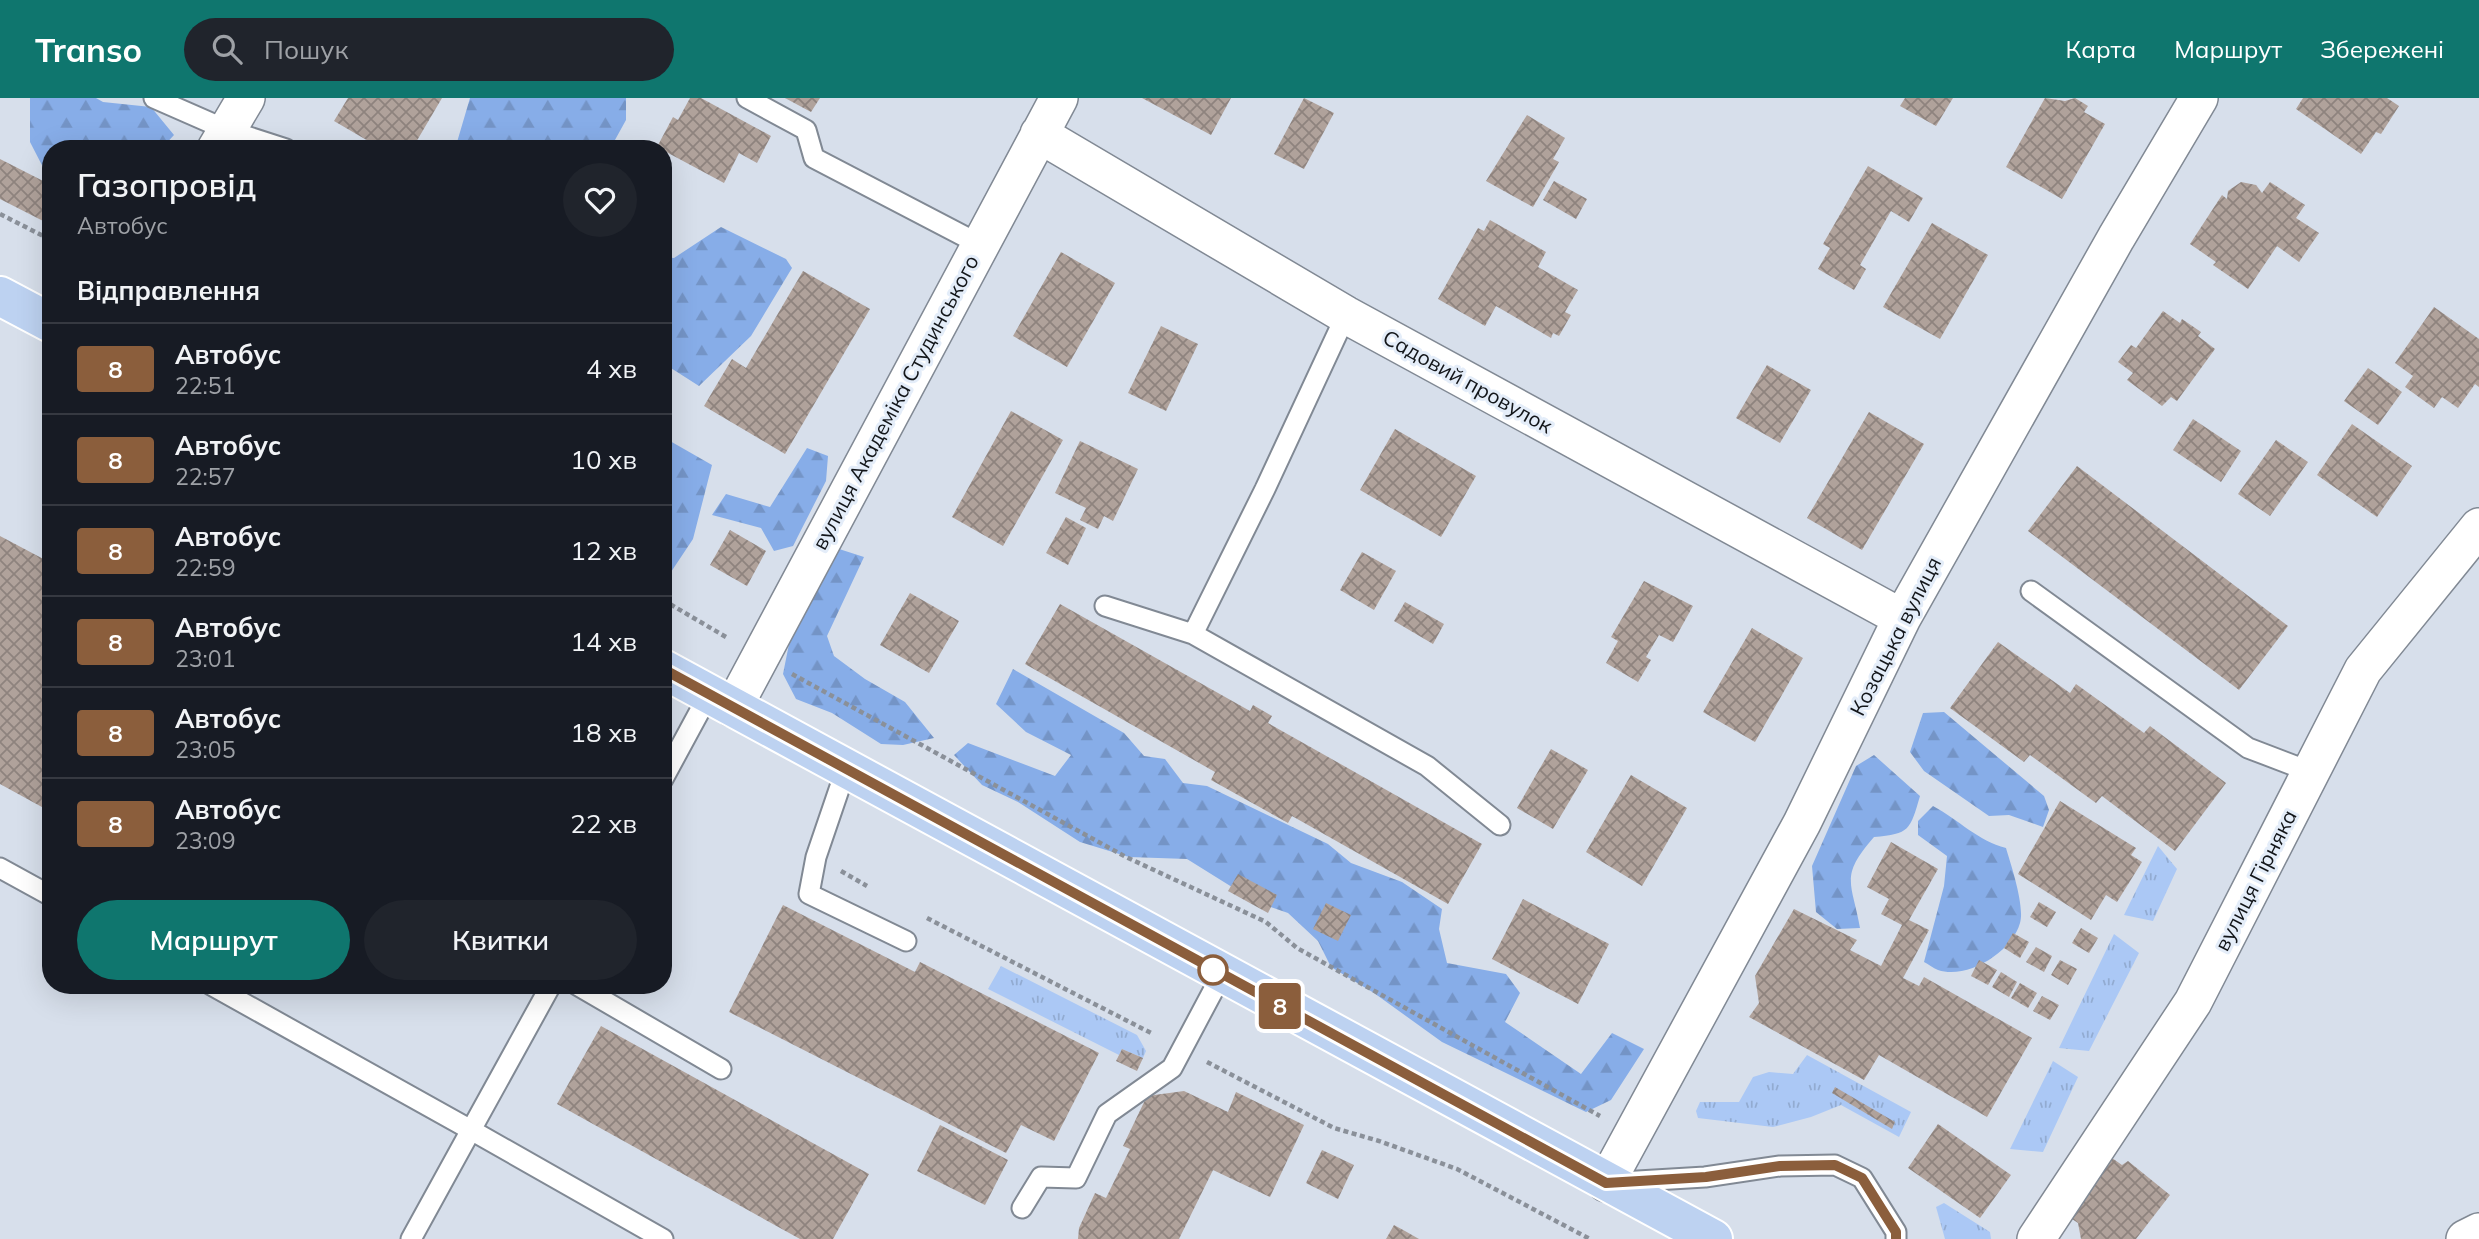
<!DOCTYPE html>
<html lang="uk">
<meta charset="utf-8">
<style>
body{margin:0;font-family:Mulish,sans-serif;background:#20242c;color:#f1f3f6;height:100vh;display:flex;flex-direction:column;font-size:26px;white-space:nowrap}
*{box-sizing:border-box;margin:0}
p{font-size:23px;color:#9ea1a6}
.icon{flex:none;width:38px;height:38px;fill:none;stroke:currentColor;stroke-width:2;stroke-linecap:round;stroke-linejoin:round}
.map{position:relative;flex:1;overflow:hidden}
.details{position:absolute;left:42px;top:42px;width:630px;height:854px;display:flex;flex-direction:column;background:#171b24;border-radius:28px;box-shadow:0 7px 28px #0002}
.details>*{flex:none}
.badge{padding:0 14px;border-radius:5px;font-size:24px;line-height:46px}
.map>.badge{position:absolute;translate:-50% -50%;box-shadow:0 0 0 4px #fff}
h2{padding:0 35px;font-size:26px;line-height:63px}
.round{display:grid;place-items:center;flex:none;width:74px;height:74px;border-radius:37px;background:#20242c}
.overview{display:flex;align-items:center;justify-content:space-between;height:119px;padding:0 35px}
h1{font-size:33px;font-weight:600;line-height:52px}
.action{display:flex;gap:14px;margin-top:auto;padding:14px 35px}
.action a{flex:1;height:80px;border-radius:42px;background:#0f766e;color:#fff;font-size:28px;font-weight:600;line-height:80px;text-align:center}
.action a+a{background:#20242c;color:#f1f3f6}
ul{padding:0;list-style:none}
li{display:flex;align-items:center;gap:21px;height:91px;padding:0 35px;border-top:2px solid #363941}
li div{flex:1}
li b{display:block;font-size:26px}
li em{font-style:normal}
li .badge{min-width:77px;font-weight:700;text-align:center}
header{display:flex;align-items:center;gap:42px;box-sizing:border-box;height:98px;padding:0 35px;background:#0f766e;color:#fff}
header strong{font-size:33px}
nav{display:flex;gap:38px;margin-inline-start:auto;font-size:24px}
.search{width:490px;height:63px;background:#20242c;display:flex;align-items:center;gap:18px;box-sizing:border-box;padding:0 24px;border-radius:38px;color:#9ea1a6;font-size:26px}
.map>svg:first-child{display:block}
.grass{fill:url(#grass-tufts)}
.forest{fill:url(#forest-firs)}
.building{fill:url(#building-cross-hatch)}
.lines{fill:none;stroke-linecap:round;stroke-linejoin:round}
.lane-casing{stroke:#818994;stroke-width:23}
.street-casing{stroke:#818994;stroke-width:40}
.highway-casing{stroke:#fff;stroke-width:42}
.path{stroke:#8a9099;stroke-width:4.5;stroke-dasharray:5 3.5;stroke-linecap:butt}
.lane{stroke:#fff;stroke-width:19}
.street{stroke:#fff;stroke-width:37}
.highway{stroke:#bdd2f1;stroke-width:38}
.line-casing{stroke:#fff;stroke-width:16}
.line{stroke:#8b5e3c;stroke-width:10}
.stop-dot{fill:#fff;stroke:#8b5e3c;stroke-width:3.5}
.labels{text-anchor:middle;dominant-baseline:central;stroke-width:6;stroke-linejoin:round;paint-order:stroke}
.street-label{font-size:21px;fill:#121519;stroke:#e4edf9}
</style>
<header>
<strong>Transo</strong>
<div class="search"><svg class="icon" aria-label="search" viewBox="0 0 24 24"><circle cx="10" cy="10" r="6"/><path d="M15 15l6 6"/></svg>Пошук</div>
<nav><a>Карта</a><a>Маршрут</a><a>Збережені</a></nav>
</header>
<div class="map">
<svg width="2479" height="1141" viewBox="0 0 2479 1141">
<defs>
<pattern id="grass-tufts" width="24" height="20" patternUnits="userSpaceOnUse" patternTransform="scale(1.75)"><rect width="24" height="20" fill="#abc8f5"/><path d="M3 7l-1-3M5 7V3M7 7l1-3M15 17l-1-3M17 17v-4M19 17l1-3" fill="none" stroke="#92abd1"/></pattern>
<pattern id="forest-firs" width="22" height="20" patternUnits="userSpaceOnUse" patternTransform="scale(1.75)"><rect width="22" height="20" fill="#87ade8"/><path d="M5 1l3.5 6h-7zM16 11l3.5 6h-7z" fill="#7494c6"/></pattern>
<pattern id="building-cross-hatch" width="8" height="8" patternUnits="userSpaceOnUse" patternTransform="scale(1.75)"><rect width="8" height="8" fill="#b0a29b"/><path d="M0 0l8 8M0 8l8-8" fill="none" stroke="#8e837e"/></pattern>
</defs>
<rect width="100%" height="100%" fill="#d7dfeb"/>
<!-- grass -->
<path class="grass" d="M2158,748L2177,771L2153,823L2124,817Z
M2114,836L2139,855L2089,953L2059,950Z
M1001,868L1137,937L1146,953L1143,960L1122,951L1119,957L988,891Z
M1807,957L1911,1014L1899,1039L1841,1007L1811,1019L1773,1029L1698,1020L1696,1013L1700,1004H1739L1753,979L1769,974L1793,976Z
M2053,963L2078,979L2043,1054L2010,1051Z
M1944,1105L1990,1134L1991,1141H1945L1936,1109Z"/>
<!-- forest -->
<path class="forest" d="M30,0H96L103,4L151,9L174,37L161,51H51V77L46,75L30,44Z
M470,0H626V22L610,51H455Z
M721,129L786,161L792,170L751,238L699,288L663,265V159L674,160Z
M663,339L712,367L693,441L663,486Z
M807,350L828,358L826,383L793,448L774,453L761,430L712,417L726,396L770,409Z
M836,450L864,459L827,538L834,558L865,581L905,604L934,640L903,647L881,646L832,615L796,601L783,576L790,541Z
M1013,571L1124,635L1144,658L1165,661L1183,685L1207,688L1328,746L1351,765L1402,784L1442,811L1439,831L1447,865L1506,876L1520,895L1505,924L1581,976L1612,935L1644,951L1611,1002L1586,1014L1442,944L1374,895L1331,869L1318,843L1288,815L1256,804L1187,761L1129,759L1080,744L1018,704L982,687L954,657L968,645L1055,678L1071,657L1026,634L996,606Z
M1944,614L2044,698L2049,712L2043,729L2009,717L1989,718L1924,673L1910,654L1923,615Z
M1874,657L1920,698C1910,732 1910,736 1874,739C1839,779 1852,784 1860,830L1837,831L1816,814L1812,768L1856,668Z
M1933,708C1959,722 1978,743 2006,750C2011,767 2025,808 2020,825C2012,854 1967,882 1938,872C1933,870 1928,866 1924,864L1944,788L1947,758L1918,737V723Z"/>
<!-- building -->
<path class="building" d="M348,0H442L412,51H382L334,23Z
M690,0H701L771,38L757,65L739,55L724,85L657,49L673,19L678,22Z
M785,0H820L811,14Z
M1142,0H1231L1211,37Z
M1304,0L1334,15L1304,71L1274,56Z
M1905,0H1953L1936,28L1900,8Z
M2045,0L2065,3L2075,0L2088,8L2084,14L2105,26L2062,101L2006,69Z
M2303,0H2387L2399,8L2381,36L2376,34L2361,56L2296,11Z
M1527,17L1565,40L1553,61L1559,64L1533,109L1486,83Z
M0,61L51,87V127L0,101Z
M1868,68L1923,100L1909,124L1891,113L1860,167L1866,171L1854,192L1818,171L1830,150L1823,146Z
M1554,83L1587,101L1576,121L1543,102Z
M2241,84L2256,87L2262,95L2270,84L2305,107L2296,120L2319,135L2299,164L2277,148L2248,191L2213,167L2216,164L2190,146L2222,97L2227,101L2228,93Z
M1490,122L1546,154L1538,169L1578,192L1565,214L1571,217L1559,238L1553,235L1551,240L1496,208L1485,228L1438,201L1478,130L1484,133Z
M1932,125L1988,157L1940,241L1883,209Z
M1061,154L1115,185L1067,269L1013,238Z
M803,173L870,211L785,356L704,308L732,261L746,270Z
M2434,209L2479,241V289L2475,286L2458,310L2442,299L2434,310L2405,289L2413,278L2395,265Z
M2163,213L2180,225L2182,221L2201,234L2198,238L2215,251L2177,303L2171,299L2162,308L2127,282L2133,275L2118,264L2131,247L2136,250Z
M1161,228L1198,246L1166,313L1128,295Z
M1767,267L1811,292L1780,345L1736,320Z
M2368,270L2402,294L2378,327L2344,303Z
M1011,313L1063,342L1003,448L952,419Z
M1869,314L1924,346L1862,452L1807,420Z
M2193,321L2241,353L2221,384L2173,352Z
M2352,326L2412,368L2377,419L2317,377Z
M1395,331L1476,378L1441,439L1360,392Z
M2276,342L2308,364L2270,418L2238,396Z
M1080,343L1138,371L1113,423L1104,418L1098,431L1080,422L1086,410L1055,395Z
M2077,368L2288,528L2239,592L2028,433Z
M1066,419L1086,430L1068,467L1046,455Z
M730,432L766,453L747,488L710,467Z
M0,438L51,465V714L0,686Z
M1362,454L1396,473L1374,512L1340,492Z
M1644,483L1693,508L1673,544L1659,537L1646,559L1651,562L1638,584L1606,565L1618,543L1611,539Z
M910,495L959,523L929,575L880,547Z
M1405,504L1444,526L1433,546L1394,523Z
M1060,506L1250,613L1253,607L1272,618L1268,625L1482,746L1448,806L1292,718L1288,725L1211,682L1215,674L1025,566Z
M1752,530L1803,560L1755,644L1703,614Z
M1998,544L2070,595L2076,586L2144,635L2150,628L2226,685L2175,753L2102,698L2096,705L2030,657L2024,664L1950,610Z
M1551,651L1588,672L1553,731L1517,710Z
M1631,677L1687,710L1642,788L1586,754Z
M2060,703L2136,750L2131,757L2142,764L2117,804L2106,797L2091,822L2018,776Z
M1891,744L1938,771L1909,822L1929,832L1903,880L1919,888L1924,879L2032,940L1987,1019L1879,957L1864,982L1749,919L1759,905L1755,878L1794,811L1857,842L1850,852L1881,868L1902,827L1881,816L1889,801L1867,789Z
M1238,776L1277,797L1268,815L1228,793Z
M1523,801L1609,846L1578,906L1492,861Z
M2039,804L2056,814L2047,829L2030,819Z
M1326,805L1351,817L1338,843L1313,831Z
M783,807L915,874L920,864L1099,955L1054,1043L1021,1027L1006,1055L729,914Z
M2081,830L2098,840L2089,855L2072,845Z
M2013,835L2029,844L2020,860L2004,850Z
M2036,849L2052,858L2044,874L2026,864Z
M1979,862L1997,872L1988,887L1971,878Z
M2060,862L2077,871L2068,887L2051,877Z
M2001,874L2017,884L2009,899L1992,889Z
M2020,885L2037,895L2028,910L2011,900Z
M2042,898L2059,907L2050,922L2033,913Z
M601,928L869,1076L833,1141H800L557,1006Z
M1122,951L1143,960L1137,973L1116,963Z
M1835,989L1895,1024L1892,1031L1832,995Z
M1184,993L1228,1014L1236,994L1304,1027L1270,1099L1213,1072L1179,1141H1078L1079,1130L1095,1095L1106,1100L1130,1051L1123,1048L1147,998Z
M1938,1026L2011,1077L1980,1120L1908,1070Z
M940,1027L1008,1062L985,1107L917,1073Z
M1322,1052L1354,1067L1338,1101L1306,1085Z
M2112,1060L2122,1067L2128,1063L2170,1097L2136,1141H2081L2078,1125L2069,1119Z
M1394,1127L1405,1133L1419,1141H1386Z"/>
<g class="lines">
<!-- lane casing -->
<g class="lane-casing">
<path id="lane" d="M154,0L227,32L286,51
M747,0L806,32L814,60L979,146
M2031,493L2248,650L2311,674
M1105,508L1193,536L1427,668L1500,727
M1193,536L1265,391L1346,217
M846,671L816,759L809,796L906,843
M663,681L709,596
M0,770L51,798
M211,887L471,1032L551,887
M577,887L721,971
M1621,1084L1705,1079L1780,1068L1835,1067L1862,1080L1896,1134V1141
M1022,1110L1041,1079L1076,1080L1107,1016L1172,970L1222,876
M411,1141L471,1032L663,1141"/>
</g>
<!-- street casing -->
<g class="street-casing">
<path id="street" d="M1039,36L1346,217L1902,520
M216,51L246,0
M733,610L1059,0
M1606,1085L1802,725L1902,520L2116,140L2199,0
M2036,1141L2193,904L2363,572L2479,429
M2465,1141L2479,1134"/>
</g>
<!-- highway casing -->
<g class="highway-casing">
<path id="highway" d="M0,198L51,225
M663,571L1713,1141"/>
</g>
<!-- path -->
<path class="path" d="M0,116L51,142
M663,502L726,539
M792,576L1126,759L1266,824L1297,850L1600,1018
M841,773L867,788
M927,820L1151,935
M1207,964L1334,1030L1379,1043L1457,1071L1590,1141"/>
<!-- lane -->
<use href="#lane" class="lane"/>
<!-- street -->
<use href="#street" class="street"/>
<!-- highway -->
<use href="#highway" class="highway"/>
</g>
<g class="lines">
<!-- line casing -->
<g class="line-casing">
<path id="line" d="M663,571L1606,1085L1706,1079L1780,1068L1835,1067L1862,1080L1896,1134V1141"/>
</g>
<!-- line -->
<use href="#line" class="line"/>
</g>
<!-- markers -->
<circle class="stop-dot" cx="1213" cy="872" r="14"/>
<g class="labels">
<!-- street labels -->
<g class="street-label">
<text transform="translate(1468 283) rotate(29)">Садовий провулок</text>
<text transform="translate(895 304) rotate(-62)">вулиця Академіка Студинського</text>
<text transform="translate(1895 538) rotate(-63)">Козацька вулиця</text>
<text transform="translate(2255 782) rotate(-63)">вулиця Гірняка</text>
</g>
</g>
</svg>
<b class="badge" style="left:1280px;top:908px;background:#8b5e3c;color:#fff">8</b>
<section class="details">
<div class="overview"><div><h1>Газопровід</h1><p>Автобус</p></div><a class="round"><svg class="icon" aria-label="heart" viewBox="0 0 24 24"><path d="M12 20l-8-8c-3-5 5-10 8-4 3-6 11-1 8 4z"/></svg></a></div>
<h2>Відправлення</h2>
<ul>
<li><span class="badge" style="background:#8b5e3c;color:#fff">8</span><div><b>Автобус</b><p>22:51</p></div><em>4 хв</em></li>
<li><span class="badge" style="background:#8b5e3c;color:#fff">8</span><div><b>Автобус</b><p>22:57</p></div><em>10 хв</em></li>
<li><span class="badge" style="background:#8b5e3c;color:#fff">8</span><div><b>Автобус</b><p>22:59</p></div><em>12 хв</em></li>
<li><span class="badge" style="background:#8b5e3c;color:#fff">8</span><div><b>Автобус</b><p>23:01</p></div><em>14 хв</em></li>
<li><span class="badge" style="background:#8b5e3c;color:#fff">8</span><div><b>Автобус</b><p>23:05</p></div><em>18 хв</em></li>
<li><span class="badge" style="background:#8b5e3c;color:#fff">8</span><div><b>Автобус</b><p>23:09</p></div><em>22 хв</em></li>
</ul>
<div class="action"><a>Маршрут</a><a>Квитки</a></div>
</section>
</div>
